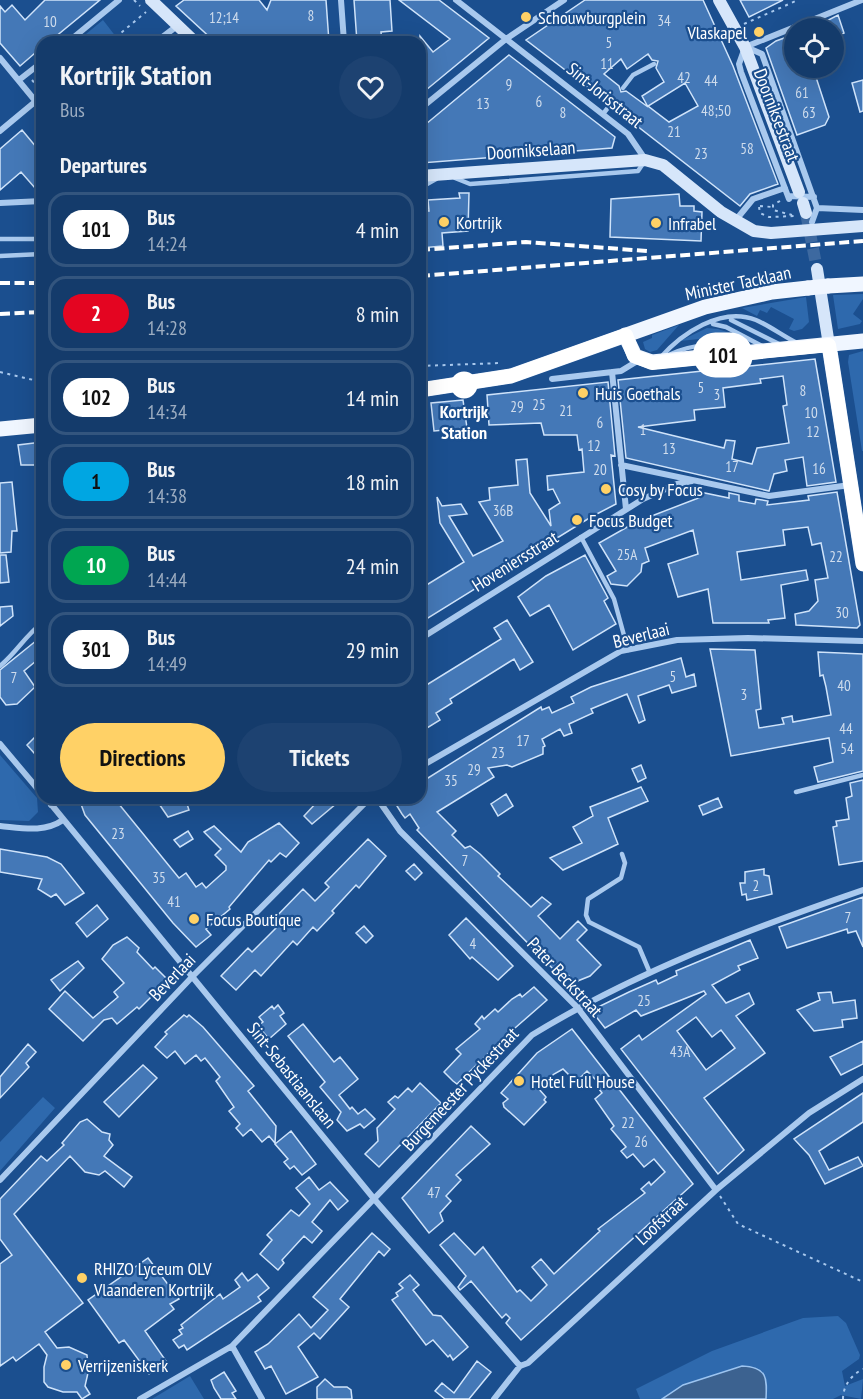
<!DOCTYPE html>
<style>
body{margin:0;font-family:"PT Sans Narrow",sans-serif;background:#1d4271;color:#f1f3f6;height:100vh;display:flex;flex-direction:column;font-size:22px;white-space:nowrap}
*{box-sizing:border-box;margin:0}
p{font-size:20px;color:#9dadc1}
.icon{flex:none;width:33px;height:33px;fill:none;stroke:currentColor;stroke-width:2;stroke-linecap:round;stroke-linejoin:round}
.map{position:relative;flex:1;overflow:hidden}
.drawer{position:absolute;left:36px;top:36px;width:390px;height:768px;display:flex;flex-direction:column;background:#143b6b;border-radius:18px;box-shadow:0 6px 24px #0002,0 0 0 2px #33557e}
.drawer>*{flex:none}
.badge{padding:0 12px;border-radius:20px;font-size:21px;line-height:39px}
.tools{position:absolute;left:784px;top:18px;display:grid;gap:12px}
.tools a{display:grid;place-items:center;width:60px;height:60px;border-radius:50%;background:#143b6b;box-shadow:0 6px 24px #0002,0 0 0 2px #33557e;font-size:30px}
.map>.badge{position:absolute;translate:-50% -50%;box-shadow:0 0 0 3px #fff}
h2{padding:0 24px;font-size:22px;line-height:54px}
.round{display:grid;place-items:center;flex:none;width:63px;height:63px;border-radius:32px;background:#1d4271}
.summary{display:flex;align-items:center;justify-content:space-between;height:102px;padding:0 24px}
h1{font-size:28px;font-weight:700;line-height:45px}
.button{display:flex;gap:12px;margin-top:auto;padding:12px 24px}
.button a{flex:1;height:69px;border-radius:36px;background:#ffd166;color:#111;font-size:24px;font-weight:700;line-height:69px;text-align:center}
.button a+a{background:#1d4271;color:#f1f3f6}
ul{padding:0;list-style:none}
li{display:flex;align-items:center;gap:18px;height:75px;margin:0 12px 9px;padding:0 12px;border:3px solid #33557e;border-radius:18px}
li div{flex:1}
li b{display:block;font-size:22px}
li em{font-style:normal}
li .badge{min-width:66px;font-weight:700;text-align:center}
.map>svg:first-child{display:block}
.green{fill:#2e69ad}
.water{fill:#3c6290;stroke:#9cc4f0;stroke-width:1.5}
.building{fill:#4478b7;stroke:#cfe3fa;stroke-width:1.5;fill-rule:evenodd}
.lines{fill:none;stroke-linecap:round;stroke-linejoin:round}
.secondary-tunnel{stroke:#3d69a0;stroke-width:12;stroke-dasharray:12 6;stroke-linecap:butt}
.path{stroke:#a9c9ee;stroke-width:2;stroke-dasharray:3 4.5;stroke-linecap:butt}
.lane{stroke:#a9c9ee;stroke-width:4.5}
.street{stroke:#a9c9ee;stroke-width:6}
.secondary{stroke:#d6e6fa;stroke-width:12}
.primary{stroke:#f0f6ff;stroke-width:15}
.rail{stroke:#fff;stroke-width:4;stroke-dasharray:10 4.5;stroke-linecap:butt}
.primary-bridge{stroke:#f0f6ff;stroke-width:15}
.line-casing{stroke:#fff;stroke-width:14}
.line{stroke:#fff;stroke-width:9}
.poi-dot{fill:#ffd166;stroke:#1b4f8f;stroke-width:2}
.stop-dot{fill:#fff;stroke:#fff;stroke-width:3}
.labels{text-anchor:middle;dominant-baseline:central;stroke-width:4.5;stroke-linejoin:round;paint-order:stroke}
.number-label{font-size:15px;fill:#d0dded}
.poi-label{font-size:18px;fill:#fff;stroke:#1b4f8f;text-anchor:start}
.street-label{font-size:18px;fill:#fff;stroke:#1b4f8f}
.stop-label{font-size:18px;font-weight:bold;fill:#fff;stroke:#1b4f8f}
</style>
<div class="map">
<svg width="863" height="1399" viewBox="0 0 863 1399">
<rect width="100%" height="100%" fill="#1b4f8f"/>
<!-- green -->
<path class="green" d="M103,20L120,42H92L86,34Z
M863,294V299L853,314L862,321L860,324L838,329L833,295Z
M806,297L809,322L802,329L794,331L789,329L794,319L771,307L767,313L760,310L757,316L742,308Z
M679,325L657,350L650,352L645,349L643,342L652,338V335Z
M707,328L718,329L736,335L680,341Z
M863,351V451H862L848,362L849,355Z
M0,755L37,798L38,812L29,821L0,820Z
M43,1097L55,1108L0,1171V1142Z
M838,1316L846,1323L860,1355L859,1359L842,1371L845,1386L863,1379L861,1399L841,1395L833,1399H640L636,1389L712,1351L803,1318Z
M190,1376L204,1399H152Z"/>
<!-- water -->
<path class="water" d="M742,1366C768,1367 767,1379 766,1399H662L683,1385Z"/>
<!-- building -->
<path class="building" d="M45,0H100L49,42H42V47L20,66L0,43V6L5,12L12,5L25,20Z
M184,0H259L267,10L271,0H326L329,42H215L176,6Z
M354,0H390L392,31L381,32L382,42H357Z
M399,0H439L489,38L420,95V36L433,52L450,39Z
M585,0H703L733,66L778,184L750,194L740,206L614,108L612,101L607,102L526,40ZM648,54L652,60L658,61L656,68L664,82L642,96L648,107L626,91L621,92L619,86L604,74L621,59L627,69ZM685,83L698,106L669,122L648,106Z
M740,0H783L749,17Z
M838,15L844,33L834,37V28H813Z
M795,34V68H813L829,117L825,125L797,135L766,48L776,41Z
M509,55L615,137L612,148L421,163L420,129Z
M863,80V111L860,112L852,83Z
M22,130L42,154V182L35,188L21,172L0,190V149Z
M459,193H469L468,231L442,233L443,246L420,248V211H429L428,200L460,198Z
M679,194L680,206H694V211L702,212L701,241L610,237L611,199Z
M815,359L836,482L807,486L803,457L785,460L787,471L774,474L769,491L626,458L618,380ZM783,376L787,405L783,406L789,443L757,448L752,464L732,459L735,441L726,440L724,448L638,427L695,420L694,410L725,407L723,388L761,383L760,379Z
M608,382L615,456L611,455L616,504L591,517L420,623V589L464,562L440,523L437,497L442,506L461,504L467,514L449,516L473,556L503,541L479,502L490,500L489,488L518,485L516,460L527,459L530,493L551,526L549,510L560,503L553,489L548,490L547,476L584,472L582,449L579,450L577,435H544L541,423L489,425L487,395Z
M463,400L467,428L434,431L431,403Z
M42,442V465H21L18,445Z
M12,482L17,531H12L11,552L0,553V483Z
M700,492L729,498V493L739,495V501L755,504L756,499L768,501L767,505L809,500L808,496L837,492L860,625L857,628L796,625L795,614L809,611L818,601L815,580L828,578L821,543L812,545L808,527L783,530L785,545L737,552L741,580L806,570L808,580L781,585L785,618L768,620L769,623H713L708,589L678,597L668,564L698,554L693,530L645,548L649,561L642,564L641,572L627,586L611,584L607,576L616,571L599,543L636,522L701,497Z
M0,555H6L9,582L0,583Z
M585,555L608,598L604,601L616,624L573,650L549,605L530,616L518,597L546,576Z
M12,606L13,616L0,626V607Z
M507,620L533,662L520,670L514,659L450,699L452,703L436,713L440,720L427,728L420,717V689L501,639L494,628Z
M42,636V656L24,671L35,687L17,704L6,705L0,697V670Z
M710,649L755,650L761,709L756,710L759,728L784,724L782,718L792,716L793,722L831,715L826,687L823,675L820,676L818,652L863,654V771L818,782L814,767L833,762L829,738L731,756Z
M681,658L686,677L694,674L696,686L672,693L669,685L638,696L645,720L639,723L627,694L591,709L593,713L569,724L572,733L564,736L560,729L542,739L545,746L543,747V754L512,767L507,765L488,768L494,777L437,812L456,831L452,835L465,848L470,846L480,854L500,874L498,876L531,907L542,897L551,904L538,916L560,939L578,921L587,930L577,940L601,965L590,976L575,982L563,970L558,974L417,830L419,828L410,814L405,818L402,814L392,798H420V783L541,707L542,710L549,707L552,713L574,703L571,697L591,687Z
M42,730V762L27,745Z
M641,765L646,778L638,782L632,769Z
M863,780V861L839,865L833,827L837,826L836,821L849,819L846,798L852,796L850,783Z
M641,787L648,801L608,818L618,844L563,870L550,858L582,843L573,827L593,816L590,807Z
M506,794L513,806L498,816L491,804Z
M91,798H114L179,878L186,873L196,887L202,883L206,888L226,870V866L215,855L221,849L204,832L214,826L241,852L248,842L279,823L299,843L286,857L280,853L271,862L269,860L229,907L230,909L206,929L211,935L196,947L173,923L85,815L81,804Z
M155,798H185L189,810L168,817Z
M313,798H343L312,824L304,816L317,802Z
M718,798L722,807L703,815L699,806Z
M188,831L193,839L180,847L174,840Z
M368,839L386,856L359,888L356,885L332,911L334,913L317,931L313,927L297,945L293,941L261,976L255,970L236,990L221,976L248,948L252,952L278,926L272,921L303,889L315,901L329,887L325,883Z
M0,849L47,857L61,864L84,893L65,905L56,894L51,897L38,889L42,879L0,872Z
M414,864L422,873L415,880L406,871Z
M764,869V875L769,876L772,894L747,900L746,894L742,895L740,883H745V872Z
M863,897V947L856,931L848,933L847,929L787,948L779,927Z
M97,905L108,919L87,937L76,923Z
M466,918L513,966L498,980L472,957L470,959L449,935Z
M364,926L373,936L366,943L356,933Z
M127,937L139,948L137,952L153,969L155,967L168,980L139,1009L137,1007L117,1024L112,1018L104,1020L83,1041L49,1009L65,991L93,1018L118,997L114,992L124,983L102,959L113,945Z
M750,940L758,958L738,966L740,970L712,985L726,1003L749,993L754,1004L736,1016L765,1053L704,1098L744,1150L718,1174L621,1049L639,1035L642,1040L706,994L704,991L641,1016L636,1010L605,1028L594,1014L596,1008L629,992L656,980L658,984L677,975L676,971ZM696,1017L712,1037L721,1030L735,1048L706,1070L677,1031Z
M78,961L84,968L60,991L51,980Z
M534,987L547,1000L507,1035L457,1084L453,1081L444,1072L461,1054L456,1049L480,1029L475,1024L482,1016L484,1019L495,1009L498,1012L512,999L520,994L522,997Z
M831,992L833,1003L855,1000L857,1018L842,1020L843,1027L814,1031L797,1010L820,1000L818,993Z
M278,1005L284,1013L280,1016L286,1024L269,1039L258,1026L263,1022L259,1017L272,1006L274,1009Z
M184,1015L187,1017L189,1015L203,1027L254,1086L248,1091L276,1126L275,1143L269,1136L262,1142L251,1129L243,1136L236,1128L240,1124L229,1111L234,1107L216,1081L220,1077L205,1058L201,1061L196,1055L185,1064L175,1051L167,1058L155,1047L167,1034L165,1032Z
M303,1024L334,1062L340,1057L358,1079L339,1095L350,1109L352,1107L358,1114L365,1109L375,1119L364,1128L360,1124L347,1131L337,1120L341,1112L320,1087L325,1082L288,1036Z
M572,1029L693,1184L521,1340L506,1323L510,1318L506,1314L502,1318L471,1281L460,1290L458,1287L466,1276L440,1245L454,1233L475,1255L483,1247L517,1292L520,1290L531,1301L547,1285L532,1267L541,1259L554,1274L600,1231L598,1229L645,1193L641,1189L649,1182L651,1185L665,1172L654,1159L644,1167L633,1154L627,1158L621,1151L626,1147L611,1129L614,1126L595,1099L602,1093L599,1089L602,1086L587,1071L576,1082L563,1069L554,1074L538,1088L546,1097L544,1100L546,1102L524,1125L504,1107L503,1103L508,1099L501,1093L537,1053Z
M863,1041V1064L841,1075L830,1057Z
M28,1044L36,1052L26,1063L29,1067L0,1098V1077Z
M143,1065L157,1078L119,1117L104,1102Z
M420,1083L441,1103L379,1167L365,1154L378,1141L377,1128L395,1109L388,1102L395,1096L398,1098L408,1088L412,1092Z
M863,1093V1122L819,1151L829,1170L858,1157L863,1166L825,1184L809,1155L794,1139Z
M87,1119L102,1132L110,1134L109,1140L113,1145L104,1156L132,1177L124,1187L105,1171L99,1175L85,1172L70,1156L14,1214L83,1303L45,1332L57,1348L69,1347L87,1355L88,1373L85,1386L90,1394L82,1399L77,1392H63L48,1387L44,1382V1367L47,1355L39,1344L16,1361L13,1357L0,1366V1264L12,1255L0,1239V1199L41,1156L47,1161L64,1145L62,1143L80,1122Z
M471,1126L490,1144L456,1175L461,1180L446,1196L451,1201L440,1213L443,1221L429,1233L402,1198Z
M291,1131L316,1164L302,1175L294,1166L290,1169L284,1162L288,1159L275,1144Z
M309,1177L319,1190L330,1182L348,1201L338,1210L330,1200L312,1222L322,1231L312,1243L304,1236L282,1260L284,1263L278,1270L260,1254L272,1240L267,1235L291,1210L299,1216L310,1204L296,1188Z
M372,1233L390,1249L384,1256L379,1251L340,1299L349,1307L320,1339L314,1333L298,1347L318,1377L286,1394L271,1366L265,1369L255,1352L268,1344L299,1314L311,1328L328,1310L313,1297Z
M148,1258L179,1299L170,1304L174,1309L145,1331L166,1361L149,1374L124,1340L119,1343L88,1300Z
M242,1273L248,1281L257,1274L269,1288L258,1297L261,1301L187,1350L184,1345L179,1348L173,1340L182,1334L179,1330L183,1328L181,1325L220,1294L223,1299L240,1287L235,1280Z
M410,1275L419,1285L413,1290L433,1315L441,1316L468,1347L453,1360L450,1355L448,1357L433,1340L426,1345L392,1300L398,1296L396,1293L403,1288L399,1284Z
M477,1361L491,1372L469,1399H445L435,1391L442,1383L454,1393Z
M224,1372L236,1391L232,1393L236,1399H221L214,1388L211,1380Z
M325,1379L334,1387H347L351,1390L352,1399H317V1387Z"/>
<g class="lines">
<!-- secondary-tunnel -->
<path class="secondary-tunnel" d="M806,213L817,269"/>
<!-- path -->
<path class="path" d="M134,0L140,6
M744,24L798,0
M110,42L146,12
M32,80L42,92
M780,201L773,205V210L792,215
M760,206L772,207
M759,207L760,213L769,217L796,216
M420,366L501,363
M0,372L42,382
M720,1196L738,1224L863,1282
M843,1399C843,1386 851,1375 863,1369"/>
<!-- lane -->
<path class="lane" d="M623,88L633,75L654,64
M603,114L610,105
M455,178L470,184L638,171L644,162
M420,188L436,179
M0,239H42
M0,256L42,254
M731,320L779,344
M713,324L726,327L762,346
M671,354C690,345 725,340 744,348
M660,358C681,334 721,306 756,320C770,326 783,336 797,343
M581,537L614,599L628,650
M0,666C16,653 25,636 42,623
M796,792L863,775
M622,854L625,863L621,878L588,899L586,915L589,922L639,947L650,973"/>
<!-- street -->
<path class="street" d="M341,0L344,42
M456,0L628,134L645,159
M68,42L119,0
M156,42L177,26
M745,47L862,0
M746,47L762,54L817,208L812,222
M744,50L739,64L741,72L789,199
M0,58L42,109
M19,80L42,62
M420,109L506,39L564,0
M0,131L36,101
M788,196L814,197
M0,203L42,201
M817,208L863,210
M735,221L753,199L785,188
M612,372L626,509
M552,379L621,371L639,360
M621,465L769,496L850,485
M420,639L643,499L677,484L692,481
M0,744L42,794
M420,767L621,651L677,640L748,638L863,641
M46,798L375,1200L520,1366
M377,798L400,831L577,1007L716,1190
M51,805L59,798
M0,826C22,828 44,833 63,820
M0,1180L192,977L370,798
M232,1346L262,1399
M140,1399L232,1346L532,1035C635,972 749,929 863,890
M494,1399L520,1366L528,1363L716,1190L809,1113L863,1079"/>
<!-- secondary -->
<path class="secondary" d="M151,0L195,42
M719,0L745,47L799,192
M420,176L645,160L663,165L721,212L754,231L771,233L863,226
M803,203L806,213
M817,269L829,345"/>
<!-- primary -->
<path class="primary" d="M828,286L863,284
M625,335L635,356L652,362L863,341
M829,345L863,564
M420,390L511,376L705,307L772,292L808,288
M0,429L42,425"/>
<!-- rail -->
<path class="rail" d="M420,250L526,242L647,251
M420,276L863,241
M0,283H42
M0,314L42,312"/>
<!-- primary-bridge -->
<path class="primary-bridge" d="M808,288L828,286"/>
</g>
<g class="lines">
<!-- line casing -->
<g class="line-casing">
<path id="line" d="M420,390L511,376L626,335L634,356L652,363L829,345L863,564"/>
</g>
<!-- line -->
<use href="#line" class="line"/>
</g>
<!-- markers -->
<g class="poi-dot">
<circle cx="526" cy="17" r="6"/>
<circle cx="759" cy="32" r="6"/>
<circle cx="444" cy="222" r="6"/>
<circle cx="656" cy="223" r="6"/>
<circle cx="583" cy="393" r="6"/>
<circle cx="606" cy="489" r="6"/>
<circle cx="577" cy="520" r="6"/>
<circle cx="194" cy="919" r="6"/>
<circle cx="519" cy="1081" r="6"/>
<circle cx="82" cy="1278" r="6"/>
<circle cx="66" cy="1365" r="6"/>
</g>
<circle class="stop-dot" cx="464" cy="385" r="12"/>
<g class="labels">
<!-- number labels -->
<g class="number-label">
<text x="311" y="15">8</text>
<text x="224" y="17">12;14</text>
<text x="664" y="20">34</text>
<text x="50" y="21">10</text>
<text x="609" y="42">5</text>
<text x="607" y="63">11</text>
<text x="684" y="77">42</text>
<text x="711" y="80">44</text>
<text x="509" y="84">9</text>
<text x="802" y="92">61</text>
<text x="539" y="101">6</text>
<text x="483" y="103">13</text>
<text x="716" y="110">48;50</text>
<text x="563" y="112">8</text>
<text x="809" y="112">63</text>
<text x="674" y="131">21</text>
<text x="747" y="148">58</text>
<text x="701" y="153">23</text>
<text x="701" y="387">5</text>
<text x="803" y="390">8</text>
<text x="717" y="394">3</text>
<text x="539" y="404">25</text>
<text x="517" y="406">29</text>
<text x="566" y="410">21</text>
<text x="811" y="412">10</text>
<text x="600" y="422">6</text>
<text x="643" y="429">1</text>
<text x="813" y="431">12</text>
<text x="594" y="445">12</text>
<text x="669" y="448">13</text>
<text x="732" y="466">17</text>
<text x="819" y="468">16</text>
<text x="600" y="469">20</text>
<text x="503" y="510">36B</text>
<text x="627" y="554">25A</text>
<text x="836" y="556">22</text>
<text x="842" y="612">30</text>
<text x="673" y="676">5</text>
<text x="14" y="677">7</text>
<text x="844" y="685">40</text>
<text x="744" y="694">3</text>
<text x="846" y="728">44</text>
<text x="523" y="740">17</text>
<text x="847" y="748">54</text>
<text x="498" y="752">23</text>
<text x="474" y="769">29</text>
<text x="451" y="780">35</text>
<text x="118" y="833">23</text>
<text x="465" y="860">7</text>
<text x="159" y="877">35</text>
<text x="756" y="885">2</text>
<text x="174" y="901">41</text>
<text x="848" y="917">7</text>
<text x="473" y="943">4</text>
<text x="644" y="1000">25</text>
<text x="680" y="1051">43A</text>
<text x="628" y="1122">22</text>
<text x="641" y="1141">26</text>
<text x="434" y="1192">47</text>
</g>
<!-- poi labels -->
<g class="poi-label">
<text x="538" y="17">Schouwburgplein</text>
<text x="747" y="32" text-anchor="end">Vlaskapel</text>
<text x="456" y="222">Kortrijk</text>
<text x="668" y="223">Infrabel</text>
<text x="595" y="393">Huis Goethals</text>
<text x="618" y="489">Cosy by Focus</text>
<text x="589" y="520">Focus Budget</text>
<text x="206" y="919">Focus Boutique</text>
<text x="531" y="1081">Hotel Full House</text>
<text x="94" y="1268">RHIZO Lyceum OLV<tspan x="94" dy="21">Vlaanderen Kortrijk</tspan></text>
<text x="78" y="1365">Verrijzeniskerk</text>
</g>
<!-- street labels -->
<g class="street-label">
<text transform="translate(605 95) rotate(39)">Sint-Jorisstraat</text>
<text transform="translate(777 115) rotate(69)">Doorniksestraat</text>
<text transform="translate(531 150) rotate(-4)">Doornikselaan</text>
<text transform="translate(738 283) rotate(-12)">Minister Tacklaan</text>
<text transform="translate(515 561) rotate(-32)">Hoveniersstraat</text>
<text transform="translate(641 635) rotate(-14)">Beverlaai</text>
<text transform="translate(172 977) rotate(-46)">Beverlaai</text>
<text transform="translate(565 977) rotate(47)">Pater Beckstraat</text>
<text transform="translate(292 1075) rotate(51)">Sint-Sebastiaanslaan</text>
<text transform="translate(460 1089) rotate(-47)">Burgemeester Pyckestraat</text>
<text transform="translate(661 1220) rotate(-43)">Loofstraat</text>
</g>
<!-- stop labels -->
<g class="stop-label">
<text x="464" y="411">Kortrijk<tspan x="464" dy="21">Station</tspan></text>
</g>
</g>
</svg>
<div class="tools">
<a><svg class="icon" aria-label="locate" viewBox="0 0 24 24"><circle cx="12" cy="12" r="6"/><path d="M12 2v4M12 18v4M2 12h4M18 12h4"/></svg></a>
</div>
<b class="badge" style="left:723px;top:355px;background:#fff;color:#111">101</b>
<section class="drawer">
<div class="summary"><div><h1>Kortrijk Station</h1><p>Bus</p></div><a class="round"><svg class="icon" aria-label="heart" viewBox="0 0 24 24"><path d="M12 20l-8-8c-3-5 5-10 8-4 3-6 11-1 8 4z"/></svg></a></div>
<h2>Departures</h2>
<ul>
<li><span class="badge" style="background:#fff;color:#111">101</span><div><b>Bus</b><p>14:24</p></div><em>4 min</em></li>
<li><span class="badge" style="background:#e40521;color:#fff">2</span><div><b>Bus</b><p>14:28</p></div><em>8 min</em></li>
<li><span class="badge" style="background:#fff;color:#111">102</span><div><b>Bus</b><p>14:34</p></div><em>14 min</em></li>
<li><span class="badge" style="background:#00a6e2;color:#111">1</span><div><b>Bus</b><p>14:38</p></div><em>18 min</em></li>
<li><span class="badge" style="background:#00a651;color:#fff">10</span><div><b>Bus</b><p>14:44</p></div><em>24 min</em></li>
<li><span class="badge" style="background:#fff;color:#111">301</span><div><b>Bus</b><p>14:49</p></div><em>29 min</em></li>
</ul>
<div class="button"><a>Directions</a><a>Tickets</a></div>
</section>
</div>
